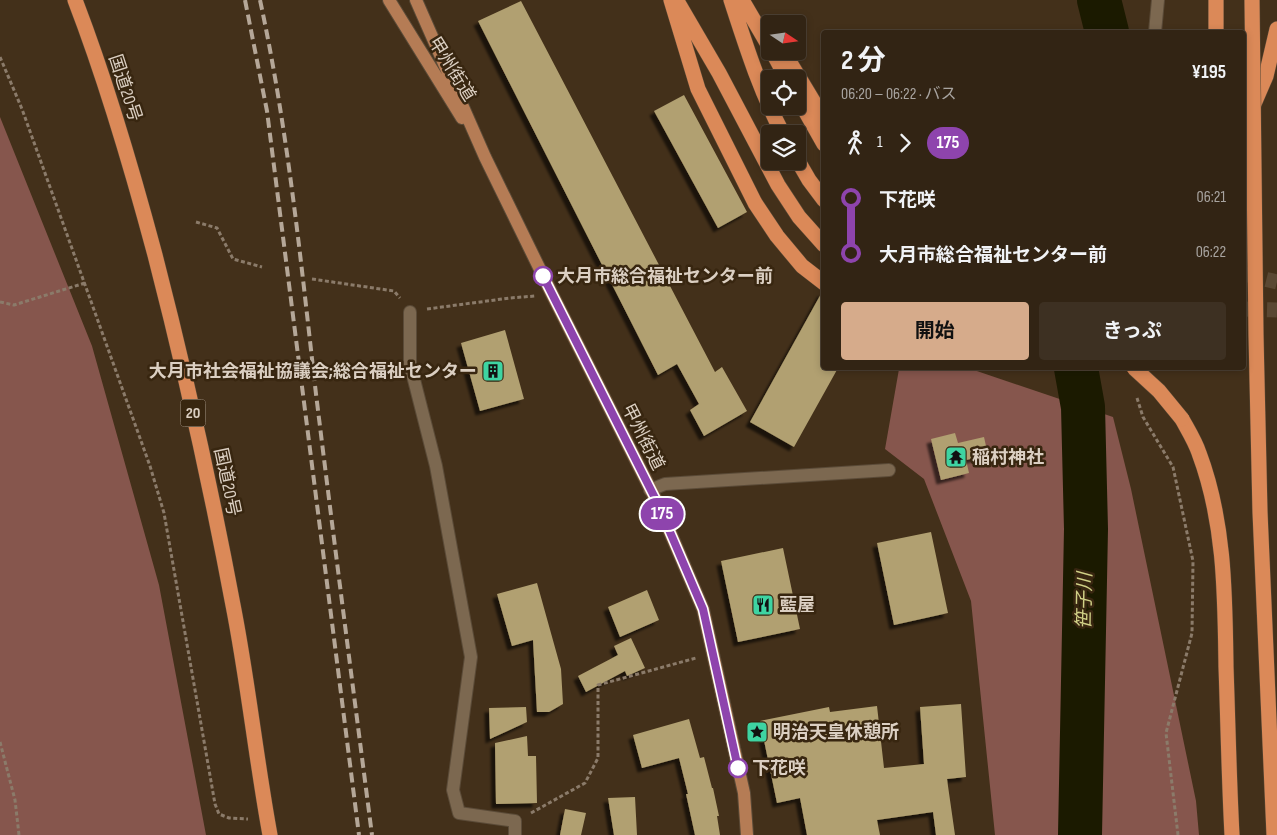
<!DOCTYPE html>
<html lang="ja">
<meta charset="utf-8">
<style>
body{margin:0;font-family:"Sofia Sans Condensed","Noto Sans JP",sans-serif;background:#3d3022;color:#f1f3f6;height:100vh;display:flex;flex-direction:column;font-size:19px;white-space:nowrap}
*{box-sizing:border-box;margin:0}
p{font-size:16px;color:#a8a4a0}
.icon{flex:none;width:28px;height:28px;fill:none;stroke:currentColor;stroke-width:2;stroke-linecap:round;stroke-linejoin:round}
.map{position:relative;flex:1;overflow:hidden}
.sheet{position:absolute;left:821px;top:30px;width:425px;height:340px;display:flex;flex-direction:column;background:#322414;border-radius:5px;box-shadow:0 2px 8px #0003,0 0 0 1px #4d4134}
.sheet>*{flex:none}
.badge{padding:0 10px;border-radius:16px;font-size:18px;line-height:32px}
.needle{width:32px;rotate:103deg}
.controls{position:absolute;left:761px;top:15px;display:grid;gap:10px}
.controls a{display:grid;place-items:center;width:45px;height:45px;border-radius:5px;background:#322414;box-shadow:0 2px 8px #0003,0 0 0 1px #4d4134;font-size:25px}
.map>.badge{position:absolute;translate:-50% -50%;box-shadow:0 0 0 2px #fff}
.legs{display:flex;align-items:center;gap:8px;height:55px;padding:0 20px;font-size:16px}
.legs p{margin-inline-start:auto}
.overview{display:flex;align-items:center;justify-content:space-between;height:85px;padding:0 20px}
h1{font-size:28px;font-weight:700;line-height:38px}
.button{display:flex;gap:10px;margin-top:auto;padding:10px 20px}
.button a{flex:1;height:58px;border-radius:5px;background:#d6ab8b;color:#111;font-size:20px;font-weight:700;line-height:58px;text-align:center}
.button a+a{background:#3d3022;color:#f1f3f6}
ul{padding:0 20px;list-style:none}
li{display:flex;align-items:center;gap:18px;height:55px;font-size:19px}
li i{display:grid;place-items:center;width:8px;height:100%;margin:0 6px;background:currentColor}
li i::after{content:'';width:12px;height:12px;margin:-6px;border:4px solid;border-radius:50%;background:#322414}
li p{margin-inline-start:auto}
li:first-child i{background:linear-gradient(#0000 50%,currentColor 0)}
li:last-child i{background:linear-gradient(currentColor 50%,#0000 0)}
.map>svg:first-child{display:block}
.forest{fill:#86564d}
.lines{fill:none;stroke-linecap:round;stroke-linejoin:round}
.river{stroke:#1b1a00;stroke-width:44}
.building{fill:#b1a071;filter:url(#shadow)}
.highway-tunnel{stroke:#5a4833;stroke-width:15;stroke-dasharray:15 8;stroke-linecap:butt}
.minor-casing{stroke:#5b4b38;stroke-width:14}
.major-casing{stroke:#5b4b38;stroke-width:14}
.highway-casing{stroke:#5b4b38;stroke-width:16}
.path{stroke:#8b7b6a;stroke-width:3;stroke-dasharray:4 2.5;stroke-linecap:butt}
.minor{stroke:#7c6850;stroke-width:12}
.major{stroke:#b57c55;stroke-width:12}
.highway{stroke:#db8958;stroke-width:15}
.rail{stroke:#b5a798;stroke-width:4;stroke-dasharray:10 5;stroke-linecap:butt}
.highway-bridge-casing{stroke:#5b4b38;stroke-width:16;stroke-linecap:butt}
.highway-bridge{stroke:#db8958;stroke-width:15}
.line-1-casing{stroke:#fff;stroke-width:11}
.line-1{stroke:#8e44ad;stroke-width:8}
.stop-1-dot{fill:#fff;stroke:#8e44ad;stroke-width:2.5}
.labels{text-anchor:middle;dominant-baseline:central;stroke-width:5;stroke-linejoin:round;paint-order:stroke}
.shield{fill:#382610;stroke:#aa9c8d;stroke-width:1}
.shield-label{font-size:16px;font-weight:bold;fill:#dbcfc2}
.street-label{font-size:18px;fill:#dbcfc2;stroke:#382610}
.stop-label{font-size:18px;font-weight:bold;fill:#dbcfc2;stroke:#382610;text-anchor:start}
.poi-label{font-size:18px;font-weight:bold;fill:#dbcfc2;stroke:#382610;text-anchor:start}
.water-label{font-size:19px;font-style:italic;fill:#d1d187;stroke:#382610}
</style>
<div class="map">
<svg width="1277" height="835" viewBox="0 0 1277 835">
<defs>
<filter id="shadow"><feDropShadow dx="-4.5" dy="4.5" stdDeviation="1" flood-color="#0009"/></filter>
</defs>
<rect width="100%" height="100%" fill="#43301a"/>
<!-- forest -->
<path class="forest" d="M0,117L92,346L159,585L206,835H0Z
M906,368H968L1113,417L1131,489L1196,801L1199,835H995L971,601L924,479L885,449L899,369Z"/>
<g class="lines">
<!-- river -->
<path class="river" d="M1099,0L1107,32
M1076,368L1083,407L1086,529L1080,835"/>
</g>
<!-- building -->
<path class="building" d="M521,1L715,372L722,367L747,411L704,436L690,410L699,404L677,364L658,375L478,21Z
M684,95L747,212L718,228L654,111Z
M822,292H824V368H838L794,447L750,422Z
M505,330L524,399L480,411L461,343Z
M955,433L958,443L984,437L988,455L966,460L969,473L941,480L931,439Z
M931,532L948,613L894,625L877,543Z
M783,548L800,629L738,642L721,561Z
M537,583L561,669L563,704L549,712H537L533,640L512,646L497,594Z
M647,590L659,620L620,637L608,607Z
M631,638L645,668L627,676L625,671L586,692L578,676L618,655L614,646Z
M961,704L966,777L947,779L955,835H936L933,812L877,820L880,835H807L800,798L777,803L760,721L829,707L830,712L877,706L884,768L924,764L920,707Z
M526,707L527,722L490,739L489,708Z
M689,719L700,758L704,757L712,788H713L719,816H717L720,835H695L686,794H688L679,758L642,768L633,735Z
M527,736L528,756H536L537,803L496,804L495,743Z
M635,797L637,835H614L608,798Z
M565,809L586,813L581,835H560Z"/>
<g class="lines">
<!-- highway-tunnel -->
<path class="highway-tunnel" d="M1244,274L1277,282
M1244,309L1277,310"/>
<!-- minor casing -->
<g class="minor-casing">
<path id="minor" d="M1155,32L1158,0
M410,312V364L436,466L471,657L453,790L459,813L515,821V835
M650,490L665,484L889,470"/>
</g>
<!-- major casing -->
<g class="major-casing">
<path id="major" d="M389,0L462,118
M416,0L485,157L552,294L658,504L703,609L744,793L747,835"/>
</g>
<!-- highway casing -->
<g class="highway-casing">
<path id="highway" d="M75,0C107,83 132,169 155,255C185,371 211,488 233,605C248,681 256,759 270,835
M671,0L698,89L755,203L777,236L802,266L824,283
M731,0C746,46 760,91 783,134
M742,0L770,48
M677,1L719,73L778,185L799,217L824,245
M1216,32V0
M772,51L787,79
M783,51L824,119
M798,98L824,144
M1244,127L1266,76L1277,29
M798,161L809,180L824,200
M1182,419C1188,430 1195,441 1199,453C1225,522 1225,595 1226,667C1228,723 1229,779 1232,835"/>
</g>
<!-- path -->
<path class="path" d="M0,57L22,109L150,466L164,513L215,804L219,814L229,818L248,819
M196,222L217,228L233,259L262,267
M312,279L394,291L400,298
M0,302L14,305L85,283
M427,309L510,298L535,296
M1137,398L1143,417L1173,467L1193,561L1192,633L1166,733L1178,835
M0,742L15,800L19,835
M531,813L585,783L598,758V685L696,658"/>
<!-- minor -->
<use href="#minor" class="minor"/>
<!-- major -->
<use href="#major" class="major"/>
<!-- highway -->
<use href="#highway" class="highway"/>
<!-- rail -->
<path class="rail" d="M245,0L267,111L359,835
M260,0C288,130 301,263 316,394C334,541 353,688 372,835"/>
<!-- highway-bridge casing -->
<g class="highway-bridge-casing">
<path id="highway-bridge" d="M1252,0L1256,335L1260,512L1274,835
M1134,368L1159,391L1182,419"/>
</g>
<!-- highway-bridge -->
<use href="#highway-bridge" class="highway-bridge"/>
</g>
<g class="lines">
<!-- line-1 casing -->
<g class="line-1-casing">
<path id="line-1" d="M543,276L658,504L703,609L738,768"/>
</g>
<!-- line-1 -->
<use href="#line-1" class="line-1"/>
</g>
<!-- icons -->
<defs>
<g id="building-square" transform="scale(1.125)"><rect x="-9" y="-9" width="18" height="18" rx="4" fill="#3ed4a2" stroke="#382610"/><path d="M-4-6H4V6H1V3H-1V6H-4ZM-2.5-4.3h1.7v1.8h-1.7ZM.8-4.3h1.7v1.8H.8ZM-2.5-1h1.7V.8h-1.7ZM.8-1h1.7V.8H.8Z" fill="#111"/></g>
<g id="temple-square" transform="scale(1.125)"><rect x="-9" y="-9" width="18" height="18" rx="4" fill="#3ed4a2" stroke="#382610"/><path d="M0-6L5-2H3V0L6.5 2.5H4V6H1.5V3h-3V6H-4V2.5H-6.5L-3 0V-2H-5Z" fill="#111"/></g>
<g id="restaurant-square" transform="scale(1.125)"><rect x="-9" y="-9" width="18" height="18" rx="4" fill="#3ed4a2" stroke="#382610"/><path d="M-5-6h1v4h1v-4h1v4h1v-4h1v5L-1.5 .5V6h-2V.5L-5-1ZM5-6V6H3V1.5H1.5Q1.5-4 5-6Z" fill="#111"/></g>
<g id="sight-square" transform="scale(1.125)"><rect x="-9" y="-9" width="18" height="18" rx="4" fill="#3ed4a2" stroke="#382610"/><path d="M0-6L1.8-2.2L6-1.7L2.9 1.2L3.7 5.4L0 3.3L-3.7 5.4L-2.9 1.2L-6-1.7L-1.8-2.2Z" fill="#111"/></g>
</defs>
<g fill-rule="evenodd">
<use href="#building-square" x="493" y="371"/>
<use href="#temple-square" x="956" y="457"/>
<use href="#restaurant-square" x="763" y="605"/>
<use href="#sight-square" x="757" y="732"/>
</g>
<!-- markers -->
<g class="stop-1-dot">
<circle cx="543" cy="276" r="9"/>
<circle cx="738" cy="768" r="9"/>
</g>
<g class="labels">
<!-- shield labels -->
<rect class="shield" x="180.5" y="399.5" width="25" height="27" rx="4"/>
<g class="shield-label">
<text x="193" y="413">20</text>
</g>
<!-- street labels -->
<g class="street-label">
<text transform="translate(452 69) rotate(58)">甲州街道</text>
<text transform="translate(125 88) rotate(72)">国道20号</text>
<text transform="translate(643 437) rotate(63)">甲州街道</text>
<text transform="translate(227 482) rotate(78)">国道20号</text>
</g>
<!-- stop labels -->
<g class="stop-label">
<text x="557" y="276">大月市総合福祉センター前</text>
<text x="752" y="768">下花咲</text>
</g>
<!-- poi labels -->
<g class="poi-label">
<text x="477" y="371" text-anchor="end">大月市社会福祉協議会;総合福祉センター</text>
<text x="972" y="457">稲村神社</text>
<text x="779" y="605">藍屋</text>
<text x="773" y="732">明治天皇休憩所</text>
</g>
<!-- water labels -->
<g class="water-label">
<text transform="translate(1085 601) rotate(-89)">笹子川</text>
</g>
</g>
</svg>
<div class="controls">
<a><svg class="needle" viewBox="-14 -14 28 28"><path d="M0-13l5 13h-10z" fill="#e53935"/><path d="M0 13l5-13h-10z" fill="#a8a4a0"/></svg></a>
<a><svg class="icon" aria-label="locate" viewBox="0 0 24 24"><circle cx="12" cy="12" r="6"/><path d="M12 2v4M12 18v4M2 12h4M18 12h4"/></svg></a>
<a><svg class="icon" aria-label="layers" viewBox="0 0 24 24"><path d="M12 4l9 5-9 5-9-5zM3 14l9 5 9-5"/></svg></a>
</div>
<b class="badge" style="left:662px;top:514px;background:#8e44ad;color:#fff">175</b>
<section class="sheet">
<div class="overview"><div><h1>2 分</h1><p>06:20 – 06:22 · バス</p></div><b>¥195</b></div>
<div class="legs"><svg class="icon" aria-label="walk" viewBox="0 0 24 24"><circle cx="13" cy="4" r="2"/><path d="M13 8l-2 6 4 7M11 14l-3 7M7 12l3-4h3l4 4"/></svg>1<svg class="icon" aria-label="forward" viewBox="0 0 24 24"><path d="M9 5l7 7-7 7"/></svg><b class="badge" style="background:#8e44ad;color:#fff">175</b></div>
<ul>
<li><i style="color:#8e44ad"></i><b>下花咲</b><p>06:21</p></li>
<li><i style="color:#8e44ad"></i><b>大月市総合福祉センター前</b><p>06:22</p></li>
</ul>
<div class="button"><a>開始</a><a>きっぷ</a></div>
</section>
</div>
